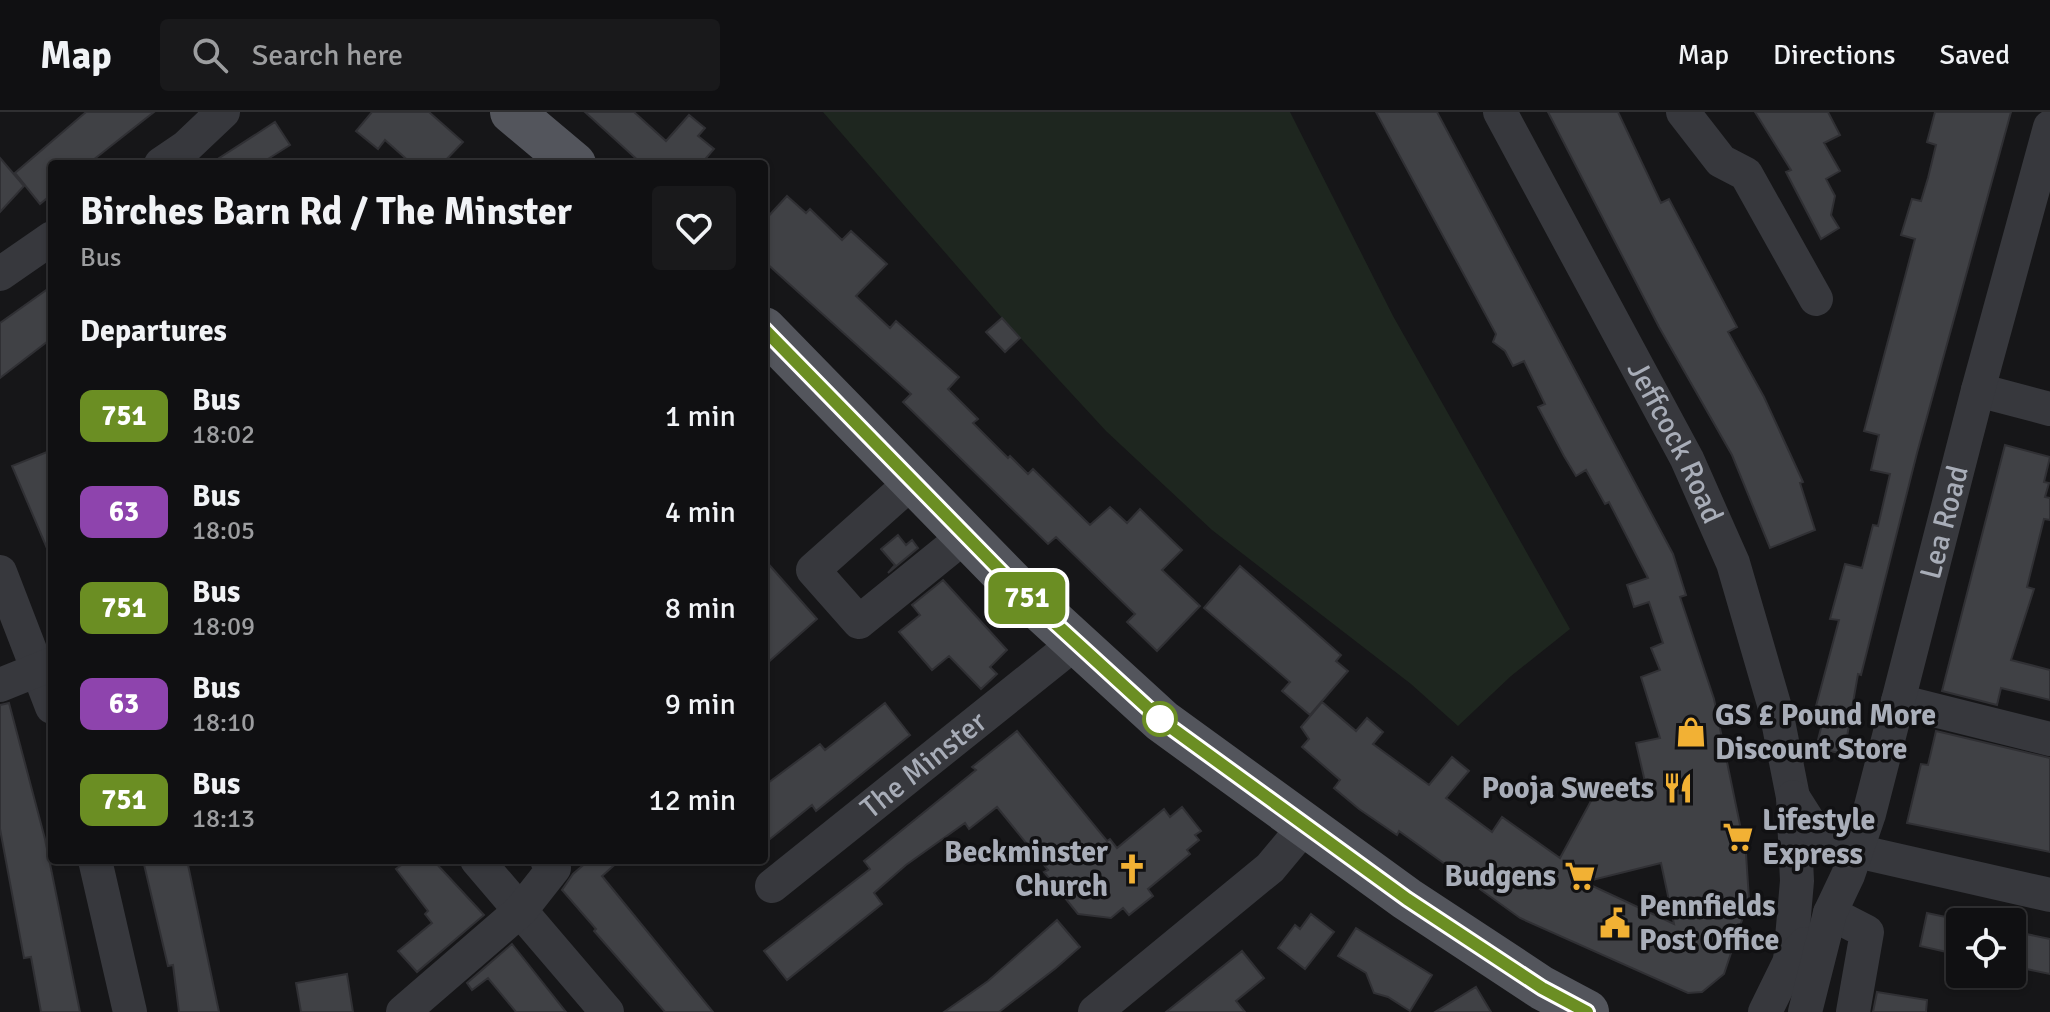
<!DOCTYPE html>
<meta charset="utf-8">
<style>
body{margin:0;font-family:Signika,sans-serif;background:#19191b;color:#f1f3f6;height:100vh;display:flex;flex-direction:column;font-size:30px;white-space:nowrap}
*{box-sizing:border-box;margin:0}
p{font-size:26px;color:#9c9d9f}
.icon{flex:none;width:44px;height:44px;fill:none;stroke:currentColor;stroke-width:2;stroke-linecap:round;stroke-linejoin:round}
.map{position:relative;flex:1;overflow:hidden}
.side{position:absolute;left:48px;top:48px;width:720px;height:704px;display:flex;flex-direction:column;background:#101012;border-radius:8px;box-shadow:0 2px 6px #0004,0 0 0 2px #303032}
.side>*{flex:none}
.badge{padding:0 16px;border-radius:12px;font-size:28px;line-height:52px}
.controls{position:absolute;left:1946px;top:796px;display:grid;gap:16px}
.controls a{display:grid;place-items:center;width:80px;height:80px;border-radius:8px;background:#101012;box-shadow:0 2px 6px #0004,0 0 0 2px #303032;font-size:40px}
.map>.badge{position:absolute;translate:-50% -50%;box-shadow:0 0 0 4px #fff}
h2{padding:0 32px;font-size:30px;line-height:72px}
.round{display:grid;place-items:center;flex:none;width:84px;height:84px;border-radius:8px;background:#19191b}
.headline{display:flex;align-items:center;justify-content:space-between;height:136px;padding:0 32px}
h1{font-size:38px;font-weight:800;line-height:60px}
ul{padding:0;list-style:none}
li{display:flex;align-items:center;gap:24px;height:96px;padding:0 32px}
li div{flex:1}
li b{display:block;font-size:30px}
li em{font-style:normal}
li .badge{min-width:88px;font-weight:700;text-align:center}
header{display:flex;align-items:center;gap:48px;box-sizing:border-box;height:112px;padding:0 40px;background:#101012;border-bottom:2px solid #303032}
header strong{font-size:38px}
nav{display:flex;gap:44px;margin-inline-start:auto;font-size:28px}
.search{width:560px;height:72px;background:#19191b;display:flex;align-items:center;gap:20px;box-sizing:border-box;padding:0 28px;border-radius:8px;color:#9c9d9f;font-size:30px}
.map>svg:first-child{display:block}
.green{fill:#1e261f}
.building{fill:#404145;stroke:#303034;stroke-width:2;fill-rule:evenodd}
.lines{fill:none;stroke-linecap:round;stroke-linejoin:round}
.minor{stroke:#37383d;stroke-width:34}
.major{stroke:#53555c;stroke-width:44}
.line-casing{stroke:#fff;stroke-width:18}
.line{stroke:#6b8e23;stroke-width:12}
.stop-dot{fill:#fff;stroke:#6b8e23;stroke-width:4}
.labels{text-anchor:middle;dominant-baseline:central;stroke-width:7;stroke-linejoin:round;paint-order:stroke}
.street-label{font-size:30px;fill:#a8adb8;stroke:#111113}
.poi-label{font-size:30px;font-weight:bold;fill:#a8adb8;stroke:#111113;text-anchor:start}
</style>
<header>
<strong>Map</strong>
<div class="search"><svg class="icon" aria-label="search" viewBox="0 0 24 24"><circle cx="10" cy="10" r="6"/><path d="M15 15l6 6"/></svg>Search here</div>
<nav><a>Map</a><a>Directions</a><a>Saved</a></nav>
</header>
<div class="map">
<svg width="2050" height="900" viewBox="0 0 2050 900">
<rect width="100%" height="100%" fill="#161618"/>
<!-- green -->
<path class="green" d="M823,0H1290L1393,204L1570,517L1511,564L1458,614L1411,572L1212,418L1106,319L1002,206Z"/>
<!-- building -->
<path class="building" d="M86,0H154L88,52H52V82L40,92L15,61Z
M372,0H429L463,30L442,52H412L385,28L378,37L356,19Z
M585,0H634L666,29L689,3L705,16L698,24L714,37L701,52H642Z
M1376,0H1437L1673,442L1686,483L1680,485L1714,587L1746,742L1749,787L1724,862L1702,880L1688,881L1520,806L1399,719L1397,723L1359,697L1334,676L1340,668L1302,635L1309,627L1301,615L1322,590L1356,619L1367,606L1383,620L1373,632L1429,673L1452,645L1469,659L1446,686L1492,720L1502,705L1560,746L1592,687L1646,674L1636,631L1660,626L1641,565L1660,558L1651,536L1663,531L1649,490L1634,495L1627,473L1648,466L1609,390L1605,392L1586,358L1576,364L1564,344L1538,295L1545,292L1524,249L1513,254L1505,239L1493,230L1496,222ZM1661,751L1674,812L1584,770Z
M1548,0H1618L1661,91L1669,87L1737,215L1728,220L1764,285L1803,370L1800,371L1815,418L1770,436L1732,343L1659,215Z
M1755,0H1828L1840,23L1824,31L1840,59L1826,67L1835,84L1831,103L1839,116L1821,127L1786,60L1791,58Z
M1935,0H2011L1917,341L1861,563L1858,562L1844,642L1816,636L1822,612L1812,609L1839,508L1830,507L1845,452L1862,456L1873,413L1878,414L1890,362L1871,358L1879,323L1864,319L1915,127L1901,123L1912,87L1921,89L1928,66L1936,33L1927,30Z
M275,10L290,33L260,52H210Z
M0,46L24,74L0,100Z
M787,84L806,101L810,97L842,128L851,119L887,152L856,184L890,216L896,209L959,265L948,277L978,307L973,311L1008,346L1010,344L1028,362L1033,357L1090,413L1110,395L1127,411L1140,397L1182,438L1162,458L1200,494L1157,539L1127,510L1135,502L1056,425L1048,432L903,290L911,282L764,149V109Z
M52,174V226L0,266V211Z
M1002,206L1020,226L1005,240L986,220Z
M2005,333L2050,345L2044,370L2049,371L2045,385L2050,386V408L2044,407L2027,475L2034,477L2011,548L2050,558V588L2001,576L1997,593L1942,579Z
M52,338V448L12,354Z
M898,423L906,433L912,428L918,436L888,461L895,453L881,437Z
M764,447L817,507L764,554Z
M1240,454L1341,543L1336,549L1348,559L1310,603L1282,579L1290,570L1204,496Z
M943,468L1007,538L990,555L997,562L981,577L949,544L932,558L899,520L920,503L912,493Z
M9,591L45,727L80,900H41L31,845L24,846L0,717V593Z
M885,591L910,623L816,699L812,693L764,732V674L820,632L825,638Z
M1017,619L1107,729L1110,727L1117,736L1164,697L1170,705L1182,695L1201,719L1195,723L1199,728L1187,738L1190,742L1148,777L1153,784L1129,803L1123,796L1111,806L1078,802L1044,760L1048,758L997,695L969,717L965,711L906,753L874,781L882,792L787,868L764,839L870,757L864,749L976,658L972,655Z
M1936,619L2050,646V740L1907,711L1921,652L1928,653Z
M143,748H187L219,900H179L173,853L168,854Z
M408,748H433L484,803L417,860L398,839L432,811L425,802L428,799L396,757Z
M589,748H620L602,764L713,900H665L594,819L596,817L562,778L573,762Z
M1927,801L1960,808V843L1920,834Z
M1311,802L1334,820L1305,857L1278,836L1295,813L1300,817Z
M1057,808L1080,835L1056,856L999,900H944L988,869Z
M1356,816L1432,863L1410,899L1388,885L1374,881L1366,861L1338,844Z
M2012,819L2050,827V862L2012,854Z
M512,832L528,852L566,900H516L488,866L472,878L467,871Z
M1242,839L1264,866L1236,889L1245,900H1166Z
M347,862L353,900H301L296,871Z
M1476,875L1491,900H1435Z
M1877,880L1927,888L1926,900H1873Z"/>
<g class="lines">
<!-- minor -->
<g class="minor">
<path id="s1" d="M1500,0L1687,347L1733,451L1776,599L1793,685L1797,769L1790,849"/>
<path d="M1683,0L1721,49L1746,62L1816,187"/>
<path d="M161,52L186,35L223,0"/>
<path d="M0,162L52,126"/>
<path d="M1978,278L2050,297"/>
<path d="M913,369L813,458L859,510L965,424"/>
<path d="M0,460L52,595"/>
<path d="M0,573L52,552"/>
<path d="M1898,589L2050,627"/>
<path d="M1793,685L1812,715L1839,735L2050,783"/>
<path d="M95,748L130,900"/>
<path d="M477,748L607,900"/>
<path id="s2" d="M772,774L1074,532"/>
<path d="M1830,801L1867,820L1853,900"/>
<path d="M403,900L521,798L554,756L547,748"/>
<path d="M1095,900L1270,756L1305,714"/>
<path d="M1765,900L1790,849L1805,832"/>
<path id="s3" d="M1805,900L1830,801L1848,763L1869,702L1978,278L2050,15"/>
</g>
<!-- major -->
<path class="major" d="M512,0L574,52
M764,217L1021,480L1162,609L1407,787L1542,876L1587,900"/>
</g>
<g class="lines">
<!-- line casing -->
<g class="line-casing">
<path id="line" d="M764,217L1021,480L1162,609L1407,787L1542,876L1587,900"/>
</g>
<!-- line -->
<use href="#line" class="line"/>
</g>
<!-- icons -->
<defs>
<g id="shop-bare" transform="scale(2.4)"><path d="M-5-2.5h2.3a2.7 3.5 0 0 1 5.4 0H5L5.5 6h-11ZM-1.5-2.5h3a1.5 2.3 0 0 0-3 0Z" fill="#f2b134" stroke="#111113" stroke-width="2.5" paint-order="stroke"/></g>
<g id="restaurant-bare" transform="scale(2.4)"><path d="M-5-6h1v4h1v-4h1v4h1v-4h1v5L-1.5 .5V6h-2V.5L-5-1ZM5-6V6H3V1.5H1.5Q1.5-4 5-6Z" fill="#f2b134" stroke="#111113" stroke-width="2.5" paint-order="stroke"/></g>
<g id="supermarket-bare" transform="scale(2.4)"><path d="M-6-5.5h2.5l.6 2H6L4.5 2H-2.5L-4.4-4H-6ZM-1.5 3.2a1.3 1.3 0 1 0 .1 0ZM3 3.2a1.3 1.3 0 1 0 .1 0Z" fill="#f2b134" stroke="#111113" stroke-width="2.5" paint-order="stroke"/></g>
<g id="church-bare" transform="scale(2.4)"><path d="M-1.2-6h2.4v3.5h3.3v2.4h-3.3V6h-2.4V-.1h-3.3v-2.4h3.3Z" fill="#f2b134" stroke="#111113" stroke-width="2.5" paint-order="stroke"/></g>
<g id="civic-bare" transform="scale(2.4)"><path d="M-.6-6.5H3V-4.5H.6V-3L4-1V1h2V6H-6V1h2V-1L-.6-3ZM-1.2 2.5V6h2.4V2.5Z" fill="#f2b134" stroke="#111113" stroke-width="2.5" paint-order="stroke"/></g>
</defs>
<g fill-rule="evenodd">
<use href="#shop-bare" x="1691" y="620"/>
<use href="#restaurant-bare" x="1678" y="676"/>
<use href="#supermarket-bare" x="1738" y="725"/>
<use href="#church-bare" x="1132" y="757"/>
<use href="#supermarket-bare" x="1580" y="764"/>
<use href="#civic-bare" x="1615" y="811"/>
</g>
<!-- markers -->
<circle class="stop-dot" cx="1160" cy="607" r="16"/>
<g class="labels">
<!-- street labels -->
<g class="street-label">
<text stroke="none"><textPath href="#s1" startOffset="374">Jeffcock Road</textPath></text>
<text stroke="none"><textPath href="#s3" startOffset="510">Lea Road</textPath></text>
<text stroke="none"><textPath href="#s2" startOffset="194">The Minster</textPath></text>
</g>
<!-- poi labels -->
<g class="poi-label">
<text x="1715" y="603">GS £ Pound More<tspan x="1715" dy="34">Discount Store</tspan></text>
<text x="1654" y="676" text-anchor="end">Pooja Sweets</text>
<text x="1762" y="708">Lifestyle<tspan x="1762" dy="34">Express</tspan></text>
<text x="1108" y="740" text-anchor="end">Beckminster<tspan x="1108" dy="34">Church</tspan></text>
<text x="1556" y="764" text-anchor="end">Budgens</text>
<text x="1639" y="794">Pennfields<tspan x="1639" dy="34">Post Office</tspan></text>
</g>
</g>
</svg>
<div class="controls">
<a><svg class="icon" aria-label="locate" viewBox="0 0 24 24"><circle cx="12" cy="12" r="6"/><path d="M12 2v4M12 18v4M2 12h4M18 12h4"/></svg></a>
</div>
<b class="badge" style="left:1027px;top:486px;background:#6b8e23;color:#fff">751</b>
<section class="side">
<div class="headline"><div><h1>Birches Barn Rd / The Minster</h1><p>Bus</p></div><a class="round"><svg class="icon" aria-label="heart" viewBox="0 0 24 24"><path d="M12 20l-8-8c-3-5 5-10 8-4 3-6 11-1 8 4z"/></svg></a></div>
<h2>Departures</h2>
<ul>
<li><span class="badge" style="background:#6b8e23;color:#fff">751</span><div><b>Bus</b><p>18:02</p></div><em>1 min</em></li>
<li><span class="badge" style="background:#8e44ad;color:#fff">63</span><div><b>Bus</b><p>18:05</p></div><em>4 min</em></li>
<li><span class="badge" style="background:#6b8e23;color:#fff">751</span><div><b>Bus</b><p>18:09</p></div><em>8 min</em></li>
<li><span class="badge" style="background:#8e44ad;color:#fff">63</span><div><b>Bus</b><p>18:10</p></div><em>9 min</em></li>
<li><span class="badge" style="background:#6b8e23;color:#fff">751</span><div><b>Bus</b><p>18:13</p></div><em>12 min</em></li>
</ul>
</section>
</div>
